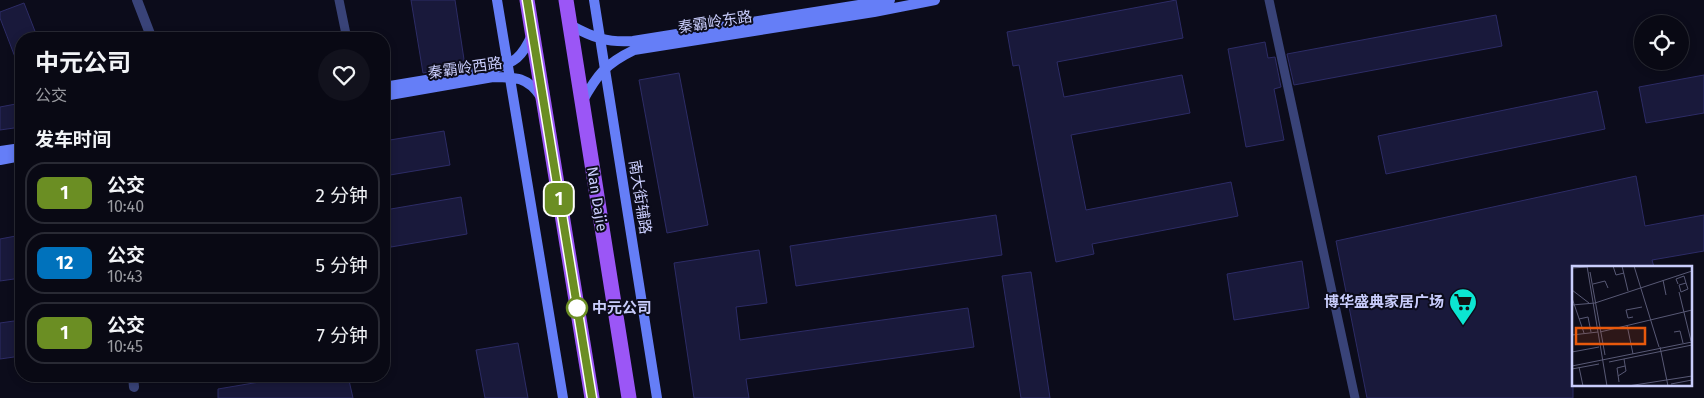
<!DOCTYPE html>
<html lang="zh">
<meta charset="utf-8">
<style>
body{margin:0;font-family:"Fira Sans","Noto Sans SC",sans-serif;background:#12121d;color:#f1f3f6;height:100vh;display:flex;flex-direction:column;font-size:19px;white-space:nowrap}
*{box-sizing:border-box;margin:0}
p{font-size:16px;color:#999aa0}
.icon{flex:none;width:28px;height:28px;fill:none;stroke:currentColor;stroke-width:2;stroke-linecap:round;stroke-linejoin:round}
.map{position:relative;flex:1;overflow:hidden}
.drawer{position:absolute;left:15px;top:32px;width:375px;height:350px;display:flex;flex-direction:column;background:#090914;border-radius:20px;box-shadow:0 2px 8px #0003,0 0 0 1px #292a34}
.drawer>*{flex:none}
.badge{padding:0 10px;border-radius:8px;font-size:18px;line-height:32px}
.controls{position:absolute;left:1634px;top:15px;display:grid;gap:10px}
.controls a{display:grid;place-items:center;width:55px;height:55px;border-radius:50%;background:#090914;box-shadow:0 2px 8px #0003,0 0 0 1px #292a34;font-size:25px}
.map>.badge{position:absolute;translate:-50% -50%;box-shadow:0 0 0 2px #fff}
h2{padding:0 20px;font-size:19px;line-height:45px}
.round{display:grid;place-items:center;flex:none;width:52px;height:52px;border-radius:26px;background:#12121d}
.overview{display:flex;align-items:center;justify-content:space-between;height:85px;padding:0 20px}
h1{font-size:24px;font-weight:700;line-height:38px}
ul{padding:0;list-style:none}
li{display:flex;align-items:center;gap:15px;height:62px;margin:0 10px 8px;padding:0 10px;border:2px solid #292a34;border-radius:20px}
li div{flex:1}
li b{display:block;font-size:19px}
li em{font-style:normal}
li .badge{min-width:55px;font-weight:700;text-align:center}
.map>svg:first-child{display:block}
.building{fill:#19193b;stroke:#2d2c66}
.lines{fill:none;stroke-linecap:round;stroke-linejoin:round}
.lane{stroke:#394378;stroke-width:9}
.street{stroke:#394378;stroke-width:10}
.secondary{stroke:#657ef7;stroke-width:10}
.primary{stroke:#9b56f6;stroke-width:15}
.line-casing{stroke:#fff;stroke-width:11}
.line{stroke:#6b8e23;stroke-width:8}
.stop-dot{fill:#fff;stroke:#6b8e23;stroke-width:2.5}
.labels{text-anchor:middle;dominant-baseline:central;stroke-width:4;stroke-linejoin:round;paint-order:stroke}
.street-label{font-size:15px;fill:#c9cdfc;stroke:#0c0c1b}
.poi-label{font-size:15px;font-weight:bold;fill:#c9cdfc;stroke:#0c0c1b;text-anchor:end}
.stop-label{font-size:15px;font-weight:bold;fill:#c9cdfc;stroke:#0c0c1b;text-anchor:start}
.inset-road{fill:none;stroke:#585975;stroke-width:1}
.view{fill:#e8590c;fill-opacity:0.15;stroke:#e8590c;stroke-width:2.5}
.inset-edge{fill:none;stroke:#c9cdfc;stroke-width:2.5}
</style>
<div class="map">
<svg width="1704" height="398" viewBox="0 0 1704 398">
<rect width="100%" height="100%" fill="#0c0c1b"/>
<!-- building -->
<path class="building" d="M411,0H455L465,66L423,73Z
M1176,0L1183,38L1057,62L1064,97L1182,75L1190,113L1071,135L1086,210L1231,182L1238,216L1092,244L1094,254L1056,262L1019,65L1013,66L1007,32Z
M24,3L38,39H21L20,70L0,18V12Z
M1496,15L1502,46L1294,85L1287,54Z
M1265,42L1268,58L1275,57L1281,87L1274,89L1284,140L1246,147L1228,49Z
M679,73L708,225L667,233L639,80Z
M1704,75V113L1646,123L1639,87Z
M1597,91L1605,129L1386,174L1378,136Z
M21,103V127L0,130V107Z
M444,131L450,165L384,176V141Z
M1636,176L1645,226L1704,215V251L1652,260L1654,267H1573V398H1367L1336,241Z
M461,197L467,234L391,247L385,210Z
M996,215L1002,255L796,286L790,246Z
M21,235V278L0,281V239Z
M759,250L767,303L736,307L740,340L968,308L974,347L746,379L749,398H694L674,263Z
M1302,261L1309,308L1234,320L1227,274Z
M1031,272L1050,398H1021L1002,276Z
M21,320V356L0,359V323Z
M518,343L528,398H485L476,350Z
M295,376H348L353,398H218V389Z"/>
<g class="lines">
<!-- lane -->
<path class="lane" d="M339,0L347,39
M1269,0L1355,398"/>
<!-- street -->
<path class="street" d="M137,0L152,39
M133,376L134,387"/>
<!-- secondary -->
<path class="secondary" d="M497,0L563,398
M594,0L657,398
M570,25C592,37 607,43 633,41L890,0
M384,87L492,69C515,63 522,57 532,35
M384,96L493,77C516,77 528,77 541,97
M582,102C597,75 605,64 634,50L874,12L935,0
M0,151L21,148
M0,160L21,156"/>
<!-- primary -->
<path class="primary" d="M527,0L592,398
M566,0L629,398"/>
</g>
<g class="lines">
<!-- line casing -->
<g class="line-casing">
<path id="line" d="M527,0L592,398"/>
</g>
<!-- line -->
<use href="#line" class="line"/>
</g>
<!-- icons -->
<defs>
<g id="supermarket-pin" transform="scale(1.4375)"><path d="M0 17L-7.5 6A9.5 9.5 0 1 1 7.5 6Z" fill="#0ce5d1" stroke="#0c0c1b"/><path d="M-6-5.5h2.5l.6 2H6L4.5 2H-2.5L-4.4-4H-6ZM-1.5 3.2a1.3 1.3 0 1 0 .1 0ZM3 3.2a1.3 1.3 0 1 0 .1 0Z" fill="#111"/></g>
</defs>
<g fill-rule="evenodd">
<use href="#supermarket-pin" x="1463" y="302"/>
</g>
<!-- markers -->
<circle class="stop-dot" cx="577" cy="308" r="10"/>
<g class="labels">
<!-- street labels -->
<g class="street-label">
<text transform="translate(715 22) rotate(-9)">秦霸岭东路</text>
<text transform="translate(465 68) rotate(-8)">秦霸岭西路</text>
<text transform="translate(640 197) rotate(81)">南大街辅路</text>
<text transform="translate(597 199) rotate(81)">Nan Dajie</text>
</g>
<!-- poi labels -->
<g class="poi-label">
<text x="1444" y="302">博华盛典家居广场</text>
</g>
<!-- stop labels -->
<g class="stop-label">
<text x="592" y="308">中元公司</text>
</g>
</g>
<!-- overview -->
<g transform="translate(1572 266)">
<rect width="120" height="120" fill="#0c0c1b"/>
<path class="inset-road" d="M15,0L35,120M41,0L44,9L52,7M50,0L56,25M62,0L87,81M0,2L16,1M18,6L33,89M91,14L94,29M114,17L116,23L109,26L107,19ZM21,18L33,15L36,22M106,18L104,13L112,10L114,17M0,24L17,37M107,26L119,75M0,32L12,67M0,39L23,37L120,5M61,51L56,52L54,44L70,41M7,53L16,51L19,66M55,59L61,88M28,66L120,44M102,66L108,65L111,77M0,69L26,66M88,81L96,120M0,86L27,81M37,96L120,79M0,100L120,76M7,101L11,120M0,103L27,98M46,110L54,105L52,93M47,116L45,102L53,100M99,118L120,114M56,120L120,110"/>
<path class="view" d="M4,62H73V78H4Z"/>
<rect width="120" height="120" class="inset-edge"/>
</g>
</svg>
<div class="controls">
<a><svg class="icon" aria-label="locate" viewBox="0 0 24 24"><circle cx="12" cy="12" r="6"/><path d="M12 2v4M12 18v4M2 12h4M18 12h4"/></svg></a>
</div>
<b class="badge" style="left:559px;top:199px;background:#6b8e23;color:#fff">1</b>
<section class="drawer">
<div class="overview"><div><h1>中元公司</h1><p>公交</p></div><a class="round"><svg class="icon" aria-label="heart" viewBox="0 0 24 24"><path d="M12 20l-8-8c-3-5 5-10 8-4 3-6 11-1 8 4z"/></svg></a></div>
<h2>发车时间</h2>
<ul>
<li><span class="badge" style="background:#6b8e23;color:#fff">1</span><div><b>公交</b><p>10:40</p></div><em>2 分钟</em></li>
<li><span class="badge" style="background:#0072bc;color:#fff">12</span><div><b>公交</b><p>10:43</p></div><em>5 分钟</em></li>
<li><span class="badge" style="background:#6b8e23;color:#fff">1</span><div><b>公交</b><p>10:45</p></div><em>7 分钟</em></li>
</ul>
</section>
</div>
